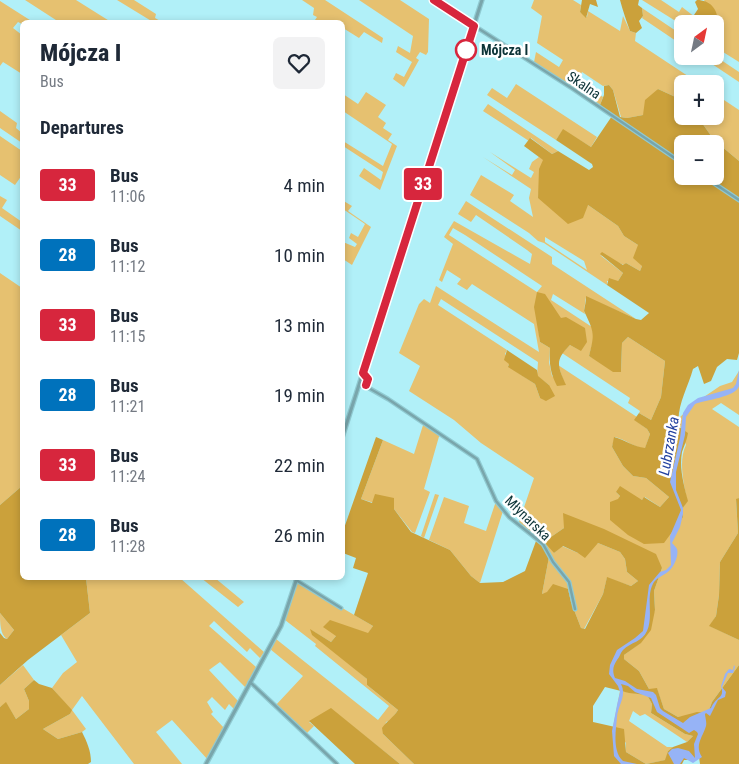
<!DOCTYPE html>
<meta charset="utf-8">
<style>
body{margin:0;font-family:"Roboto Condensed",sans-serif;background:#f2f2f3;color:#1f2937;height:100vh;display:flex;flex-direction:column;font-size:19px;white-space:nowrap}
*{box-sizing:border-box;margin:0}
p{font-size:16px;color:#747a83}
.icon{flex:none;width:28px;height:28px;fill:none;stroke:currentColor;stroke-width:2;stroke-linecap:round;stroke-linejoin:round}
.map{position:relative;flex:1;overflow:hidden}
.panel{position:absolute;left:20px;top:20px;width:325px;height:560px;display:flex;flex-direction:column;background:#fff;border-radius:8px;box-shadow:0 2px 8px #0003}
.panel>*{flex:none}
.badge{padding:0 10px;border-radius:4px;font-size:18px;line-height:32px}
.needle{width:32px;rotate:33deg}
.buttons{position:absolute;left:674px;top:15px;display:grid;gap:10px}
.buttons a{display:grid;place-items:center;width:50px;height:50px;border-radius:8px;background:#fff;box-shadow:0 2px 8px #0003;font-size:25px}
.map>.badge{position:absolute;translate:-50% -50%;box-shadow:0 0 0 2px #fff}
h2{padding:0 20px;font-size:19px;line-height:45px}
.round{display:grid;place-items:center;flex:none;width:52px;height:52px;border-radius:8px;background:#f2f2f3}
.headline{display:flex;align-items:center;justify-content:space-between;height:85px;padding:0 20px}
h1{font-size:24px;font-weight:800;line-height:38px}
ul{padding:0;list-style:none}
li{display:flex;align-items:center;gap:15px;height:70px;padding:0 20px}
li div{flex:1}
li b{display:block;font-size:19px}
li em{font-style:normal}
li .badge{min-width:55px;font-weight:700;text-align:center}
.map>svg:first-child{display:block}
.green{fill:#e6c170;fill-rule:evenodd}
.forest{fill:#cba13b;fill-rule:evenodd}
.water{fill:#96b3f6}
.lines{fill:none;stroke-linecap:round;stroke-linejoin:round}
.minor-casing{stroke:#90cad1;stroke-width:5}
.tertiary-casing{stroke:#90cad1;stroke-width:5.5}
.minor{stroke:#79a5ab;stroke-width:2.5}
.tertiary{stroke:#79a5ab;stroke-width:3}
.line-casing{stroke:#fff;stroke-width:11}
.line{stroke:#d7263d;stroke-width:8}
.stop-dot{fill:#fff;stroke:#d7263d;stroke-width:2.5}
.labels{text-anchor:middle;dominant-baseline:central;stroke-width:5;stroke-linejoin:round;paint-order:stroke}
.stop-label{font-size:14px;font-weight:bold;fill:#0c3337;stroke:#fff;text-anchor:start}
.street-label{font-size:14px;fill:#0c3337;stroke:#fff}
.water-label{font-size:15px;font-style:italic;fill:#23419f;stroke:#fff}
</style>
<div class="map">
<svg width="739" height="764" viewBox="0 0 739 764">
<rect width="100%" height="100%" fill="#b1f0f8"/>
<!-- green -->
<path class="green" d="M25,0H76L111,22H59Z
M117,0H134L156,14L155,18L162,22H153Z
M302,0H325L383,38L382,43L364,32L359,38L343,28L342,22L332,21L331,22H319L315,20L317,17L313,15L314,8Z
M359,0H400L429,19L428,52L426,55L420,52L416,58L419,60L404,87L393,79L396,73L404,77L412,62L396,52L398,46L410,53L413,36Z
M534,0H573L581,5L580,12L587,17L588,11L620,31L623,16L630,31L636,33L635,41L700,84H682V100L658,89L643,115L627,118L621,117L613,90L609,85L603,86L582,72L578,81L603,97L600,105L534,62L536,52L559,67L563,60L537,43L542,16L531,8Z
M642,0H661L679,12L682,7L704,24H682V25Z
M704,0H739V62L715,47V27H717Z
M0,1L33,22H22V24L18,22L13,28L22,35V74L3,62L0,66Z
M642,8L682,35V45L642,18L643,16Z
M700,56H715L739,72V82Z
M516,84L597,137L591,147L563,130L556,140L487,95L492,88L507,98Z
M366,92L386,105L378,117L386,123L383,128L392,134L388,140L397,146L380,190L359,176L364,168L381,180L383,172L343,146V141L383,166L392,144L343,111V94L358,104Z
M715,94L739,110V161L714,140L697,116H715Z
M488,104L558,151L552,154L531,138L529,141L483,111Z
M0,111L17,123L16,128L22,133V143L0,128Z
M0,136L22,151V175L15,185L0,175Z
M490,152L531,178L534,172L529,169L532,162L539,157L544,160L538,198L588,205L618,226L624,236L638,245L642,266L640,271L626,263L624,265L600,255L623,273L618,281H607V285L544,243L538,241L529,233L470,195L481,175L514,195L510,201L533,217L529,198L531,189L483,157L512,175L515,170ZM545,237L584,261L587,270L545,242Z
M0,196L7,200L2,208L22,222V231L0,216Z
M342,200L352,206L348,211L371,227L352,265L343,259V242L355,247L357,244L349,238L351,233L358,237L365,224L343,209Z
M466,201L552,257V264L636,319L586,297L584,311L585,314L553,294L551,300L592,327L594,338L589,356L621,372L622,343L628,337L665,361L661,397L651,420L639,413L640,411L628,403L630,398L562,353L570,345L581,351L538,326L540,342L550,348L549,362L552,376L565,385L558,365L637,417L635,420L647,429L650,434L645,449C634,447 626,440 615,437L612,447L623,466L633,476L646,478L669,497L660,507L645,497L642,500L616,492L620,496L610,520L682,509L687,501C684,484 678,461 686,445L678,419L695,403L720,386L732,382L739,371V415L721,403L712,409L739,427V498L736,500L738,533L720,562L719,595L716,616L710,626L739,640V665L712,702L708,713L678,717L664,709L657,689H649L639,671L624,659V655L640,643L655,610L654,591L662,568L564,528L548,539L554,553L562,546L578,553L598,543L620,552L625,559L627,572L638,581L631,586L607,578L603,594L584,629L581,628L571,602L568,589L542,594L549,557L543,547L536,541L537,539L518,525L534,478L481,443L454,420L409,391L420,366L399,353L419,304L424,299L430,303L436,286L539,352L534,324L472,284L467,290L457,284L461,279L447,270L442,282L439,280L453,244L444,237L454,221L530,264L532,254L527,250L476,215L471,222L458,214ZM453,228L465,235L542,286L537,292L449,235ZM441,299L538,362L537,376L549,385L540,398L535,384L508,366L510,364L505,354L507,350L438,305Z
M0,273L22,288V486L0,505Z
M424,422L440,433L424,489L430,492L415,533L412,532L394,509L361,499L383,440L414,454Z
M435,494L439,495L424,538L421,536Z
M444,497L469,506L464,523L486,531L496,501L503,511L480,583L471,576L450,550L429,540Z
M86,578H180L264,652L260,658L250,648L247,652L214,621L209,626L256,667L246,688L220,662L209,670L238,701L234,709L229,704L225,710L212,697L207,702L213,712L211,714L224,728L208,760L172,720L156,732L182,764H134L82,696L72,710L86,729L82,732L58,739L43,729L70,714L71,710L52,688L63,673L77,662L61,635L90,613Z
M201,578H215L244,602L238,607Z
M298,582L373,626L368,634L352,628L336,636L331,642L311,630L367,679V685L398,710L391,720L386,722L383,734L414,764H400L331,709L309,722L314,726L306,734L275,706L303,676L270,649L276,639L378,720L389,706L315,646L316,644L285,620Z
M0,613L14,630L7,639C0,635 0,622 0,613Z
M23,665L34,680L24,689L29,701V709L16,719L6,703L0,707V685Z
M620,691L647,695L652,704L651,713L685,734L693,736L687,742L645,714L640,716L633,711L629,721L667,747H673L668,751L666,760L646,764L626,752V743L613,727Z"/>
<!-- forest -->
<path class="forest" d="M582,0H596L598,7L590,4L586,18L580,12Z
M620,0H639L638,5L642,8L643,16L639,21L642,28L636,33L630,31C626,20 623,11 620,0Z
M697,0C712,0 720,12 717,27H715V24H704L694,15L698,9L695,2Z
M609,85L613,90L620,117L627,118L643,115L645,100L658,89L682,100V116H697L714,140L739,161V353L737,360L727,359L717,367L711,381L704,384L698,366L693,369C688,388 676,406 679,427L688,433C687,440 684,446 682,452C679,468 684,486 688,501L682,509L683,517L664,543L644,544L628,535L610,520V502L618,499L620,496L616,492L620,486L642,500L644,497L660,507L669,497L646,478L633,476L623,466L612,447L614,437C625,440 634,447 645,448L650,434L647,429L634,420L639,413L651,420L661,397L665,361L628,337L622,343L621,372H613L589,356C595,333 594,332 584,311L586,300V296L636,319L641,320L649,313L607,285L609,278L618,281L623,273L600,254L602,252L623,265L626,263L640,271L642,266L633,258L638,245L624,236L618,226L588,205L583,218L568,224L538,198L539,169L543,160L524,146L530,138L552,154L558,151L589,170L593,167L592,164L556,140L563,129L591,147L612,116L600,105L604,95V86ZM682,144H715V176H682Z
M537,292L545,294L561,318L566,317L585,328L587,342L581,351L570,345C554,361 558,366 566,385L557,386C550,373 549,362 550,348L540,342L534,307Z
M507,350L537,370L538,376L549,385L555,396L546,401L540,398L535,384L508,367L509,364L504,360Z
M376,437L383,440L361,499L372,503L375,494L394,498V509L411,532L450,550L471,576L480,583L503,582L525,571L536,541L543,547L549,557L542,594L547,592L553,584L568,589L571,602L581,628L585,629L603,594L607,577L631,586L638,581L627,572L625,559L620,552L598,543L585,558L578,553L563,546L554,553L546,544L548,539L564,528L563,513L604,529L656,554L662,568L654,591L655,610L651,630L641,643L624,655V659L639,671L649,689L657,688L664,709L678,717L697,712L708,713L712,702L739,665V764H700L699,757L694,760H684L682,764H414L383,734L382,728C387,721 393,718 398,710L367,685V679L312,635L310,629L331,642L336,636L323,627L330,620L368,633L373,626L354,615L368,573L353,568L356,558L343,553L342,534ZM605,687L629,693L647,695L652,704L651,713L685,734L693,736L687,742L673,747L668,751L665,760L646,764L626,752L624,729L593,722V706Z
M22,486V578H86L90,613L28,660L0,685V633L4,638L7,639L14,630L0,613V505Z
M739,498V640L709,626L716,616L719,595L720,562L738,533L736,499Z
M34,680L39,684L52,688L72,710L70,714L43,729L58,739L82,732C87,742 91,751 91,762L88,764H0V707L6,702L16,719L29,709V701L24,689Z
M331,708L400,764H355L309,721Z"/>
<!-- water -->
<path class="water" d="M739,370C739,375 739,382 739,386C736,397 705,400 695,404L686,417L685,435L676,472V490L683,508V514L680,527L672,543C674,545 676,547 677,549C679,555 674,566 670,570C665,575 659,576 654,582C645,596 654,615 647,631C642,642 631,642 623,650C620,653 620,657 617,660C613,666 612,671 615,678L625,681L637,689L653,692L656,695L660,708L663,711L683,723L690,717L711,708C717,695 725,699 721,686L725,674L729,669L733,670L734,665L735,667L733,673H728L722,687L726,692L725,697L718,700L710,716L706,713L705,714C705,717 707,722 706,726C703,737 694,745 702,757L693,763L684,758L680,764H674L668,753L672,749L678,748L689,751L695,758L694,744L698,734L697,732L694,730L689,733L657,712L651,698L635,692L628,686L621,684C627,696 618,705 617,717C616,730 612,751 623,761L637,764H621L614,756L612,731L617,705L620,692L618,686L609,674L610,665L617,650L635,638L643,631L649,585L660,572L666,570L671,565L670,536L681,510L670,482L680,438L683,413L688,405L698,398L733,388L736,384Z"/>
<g class="lines">
<!-- minor casing -->
<g class="minor-casing">
<path id="minor" d="M434,0L573,89L682,163
M703,176L739,200
M360,383L388,399L477,459L496,501L509,517L543,544L553,562L569,582L575,609
M296,580L341,608
M250,682L337,764"/>
</g>
<!-- tertiary casing -->
<g class="tertiary-casing">
<path id="tertiary" d="M342,438L482,0
M206,764L281,626L297,578"/>
</g>
<!-- minor -->
<use href="#minor" class="minor"/>
<!-- tertiary -->
<use href="#tertiary" class="tertiary"/>
</g>
<g class="lines">
<!-- line casing -->
<g class="line-casing">
<path id="line" d="M366,385L368,379L363,373L474,26L434,0"/>
</g>
<!-- line -->
<use href="#line" class="line"/>
</g>
<!-- markers -->
<circle class="stop-dot" cx="466" cy="50" r="10"/>
<g class="labels">
<!-- stop labels -->
<g class="stop-label">
<text x="481" y="50">Mójcza I</text>
</g>
<!-- street labels -->
<g class="street-label">
<text transform="translate(584 85) rotate(34)">Skalna</text>
<text transform="translate(528 518) rotate(44)">Młynarska</text>
</g>
<!-- water labels -->
<g class="water-label">
<text transform="translate(669 446) rotate(-80)">Lubrzanka</text>
</g>
</g>
</svg>
<div class="buttons">
<a><svg class="needle" viewBox="-14 -14 28 28"><path d="M0-13l5 13h-10z" fill="#e53935"/><path d="M0 13l5-13h-10z" fill="#747a83"/></svg></a>
<a>+</a>
<a>−</a>
</div>
<b class="badge" style="left:423px;top:184px;background:#d7263d;color:#fff">33</b>
<section class="panel">
<div class="headline"><div><h1>Mójcza I</h1><p>Bus</p></div><a class="round"><svg class="icon" aria-label="heart" viewBox="0 0 24 24"><path d="M12 20l-8-8c-3-5 5-10 8-4 3-6 11-1 8 4z"/></svg></a></div>
<h2>Departures</h2>
<ul>
<li><span class="badge" style="background:#d7263d;color:#fff">33</span><div><b>Bus</b><p>11:06</p></div><em>4 min</em></li>
<li><span class="badge" style="background:#0072bc;color:#fff">28</span><div><b>Bus</b><p>11:12</p></div><em>10 min</em></li>
<li><span class="badge" style="background:#d7263d;color:#fff">33</span><div><b>Bus</b><p>11:15</p></div><em>13 min</em></li>
<li><span class="badge" style="background:#0072bc;color:#fff">28</span><div><b>Bus</b><p>11:21</p></div><em>19 min</em></li>
<li><span class="badge" style="background:#d7263d;color:#fff">33</span><div><b>Bus</b><p>11:24</p></div><em>22 min</em></li>
<li><span class="badge" style="background:#0072bc;color:#fff">28</span><div><b>Bus</b><p>11:28</p></div><em>26 min</em></li>
</ul>
</section>
</div>
